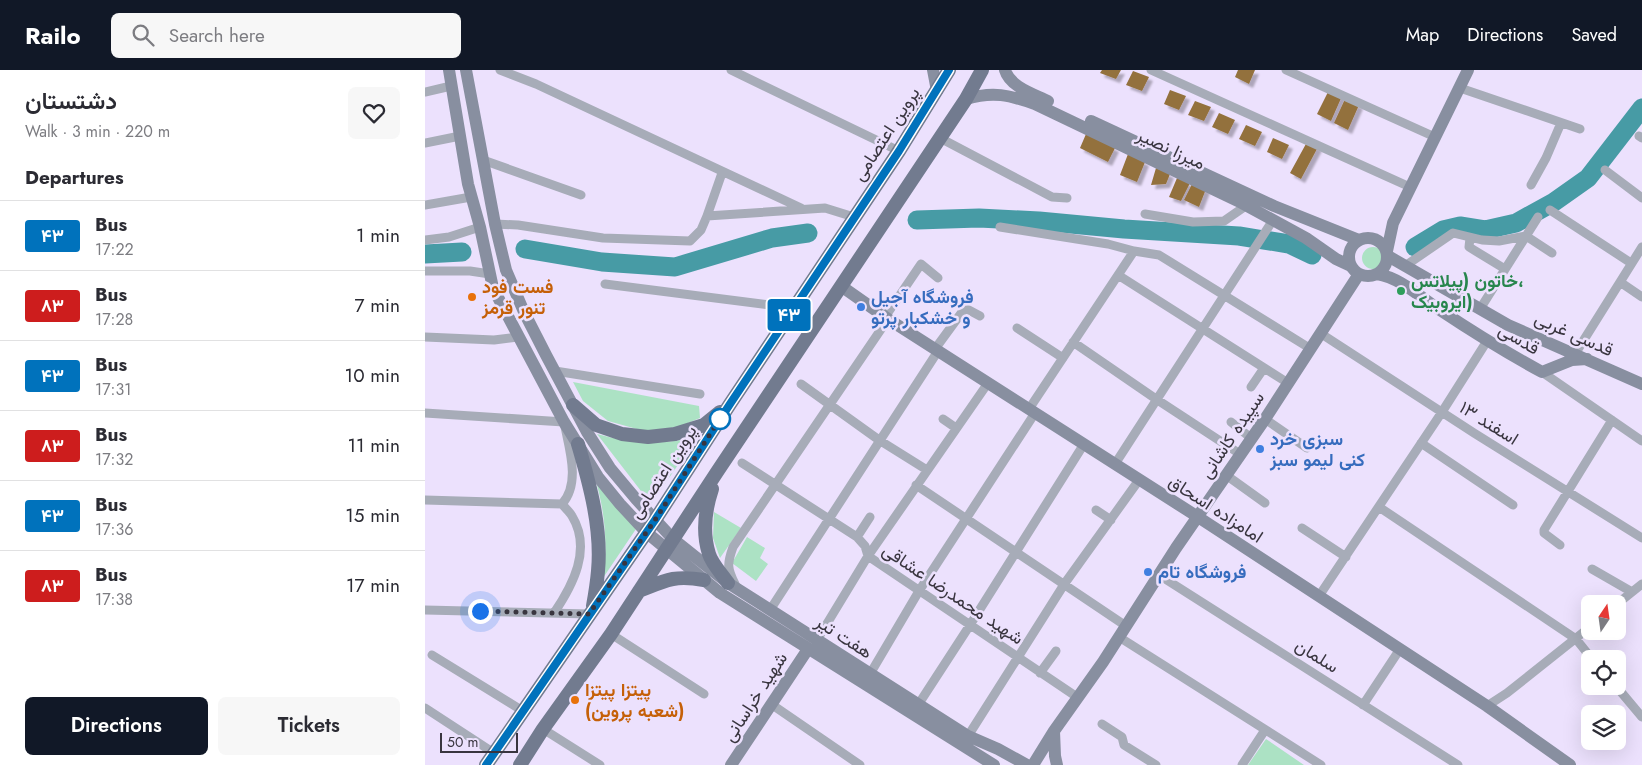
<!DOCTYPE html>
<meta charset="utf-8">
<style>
body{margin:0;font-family:Jost,Vazirmatn,sans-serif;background:#f7f7f7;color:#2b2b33;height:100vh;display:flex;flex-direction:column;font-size:19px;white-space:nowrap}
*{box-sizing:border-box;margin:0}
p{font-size:16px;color:#7c7c81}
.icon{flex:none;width:28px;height:28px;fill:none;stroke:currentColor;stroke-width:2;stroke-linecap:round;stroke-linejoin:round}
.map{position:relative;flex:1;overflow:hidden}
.drawer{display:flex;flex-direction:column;background:#fff;width:425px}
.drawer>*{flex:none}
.badge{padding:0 10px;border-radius:4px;font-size:18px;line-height:32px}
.needle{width:32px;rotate:13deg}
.controls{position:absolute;left:1156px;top:525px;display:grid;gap:10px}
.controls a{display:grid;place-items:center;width:45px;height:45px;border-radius:8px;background:#fff;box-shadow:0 5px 20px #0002;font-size:25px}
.scale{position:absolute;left:15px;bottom:12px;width:78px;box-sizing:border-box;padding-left:5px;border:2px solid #39353f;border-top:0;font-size:14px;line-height:18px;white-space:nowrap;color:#39353f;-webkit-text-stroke:4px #ece1fd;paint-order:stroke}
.you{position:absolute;width:25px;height:25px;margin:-12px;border:4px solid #fff;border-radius:50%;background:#1a73e8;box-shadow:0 0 0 8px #1a73e833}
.map>.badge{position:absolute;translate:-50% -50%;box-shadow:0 0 0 2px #fff}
h2{padding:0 25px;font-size:19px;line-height:45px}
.round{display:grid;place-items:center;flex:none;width:52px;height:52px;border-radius:8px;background:#f7f7f7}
.headline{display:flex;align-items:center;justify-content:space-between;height:85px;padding:0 25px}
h1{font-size:24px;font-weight:600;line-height:38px}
.action{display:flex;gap:10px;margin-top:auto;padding:10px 25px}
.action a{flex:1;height:58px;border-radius:8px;background:#111827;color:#fff;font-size:20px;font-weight:600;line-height:58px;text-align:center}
.action a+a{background:#f7f7f7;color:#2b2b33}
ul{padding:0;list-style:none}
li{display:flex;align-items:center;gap:15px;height:70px;padding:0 25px;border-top:1px solid #e1e1e2}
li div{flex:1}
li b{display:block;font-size:19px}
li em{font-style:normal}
li .badge{min-width:55px;font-weight:700;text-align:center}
header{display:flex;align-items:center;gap:30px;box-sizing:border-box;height:70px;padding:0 25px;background:#111827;color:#fff}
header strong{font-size:24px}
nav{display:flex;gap:28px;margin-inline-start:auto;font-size:18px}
.search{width:350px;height:45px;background:#f7f7f7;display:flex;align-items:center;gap:12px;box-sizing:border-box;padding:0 18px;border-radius:8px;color:#7c7c81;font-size:19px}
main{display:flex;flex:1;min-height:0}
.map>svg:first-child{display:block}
.green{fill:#ace2c4}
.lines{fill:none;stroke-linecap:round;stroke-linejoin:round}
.river{stroke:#479ba5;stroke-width:19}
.building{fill:#93713c;filter:url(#shadow)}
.street{stroke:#a7acb8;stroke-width:9}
.secondary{stroke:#888fa0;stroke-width:12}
.primary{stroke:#727b8f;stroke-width:14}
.line-casing{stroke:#fff;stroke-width:11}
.line{stroke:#0072bc;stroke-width:8}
.walk{stroke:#39353f;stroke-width:5;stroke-dasharray:0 9}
.leisure-dot{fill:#2e9e5b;stroke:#ece1fd;stroke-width:2}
.food-dot{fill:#e8710a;stroke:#ece1fd;stroke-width:2}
.shop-dot{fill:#3f7fe0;stroke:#ece1fd;stroke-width:2}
.stop-dot{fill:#fff;stroke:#0072bc;stroke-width:2.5}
.labels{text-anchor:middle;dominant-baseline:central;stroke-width:5;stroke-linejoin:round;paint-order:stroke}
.street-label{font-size:18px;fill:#39353f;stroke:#ece1fd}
.leisure-label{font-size:18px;font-weight:bold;fill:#27864d;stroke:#ece1fd;text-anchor:start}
.food-label{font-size:18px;font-weight:bold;fill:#c56008;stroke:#ece1fd;text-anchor:start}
.shop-label{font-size:18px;font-weight:bold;fill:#366cbe;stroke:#ece1fd;text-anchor:start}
</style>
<header>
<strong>Railo</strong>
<div class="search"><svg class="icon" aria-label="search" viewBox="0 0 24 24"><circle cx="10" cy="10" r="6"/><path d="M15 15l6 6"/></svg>Search here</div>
<nav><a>Map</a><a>Directions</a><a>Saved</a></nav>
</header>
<main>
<section class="drawer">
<div class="headline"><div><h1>دشتستان</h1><p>Walk · 3 min · 220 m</p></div><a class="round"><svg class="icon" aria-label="heart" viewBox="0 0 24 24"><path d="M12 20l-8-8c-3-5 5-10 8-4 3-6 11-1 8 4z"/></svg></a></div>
<h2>Departures</h2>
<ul>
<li><span class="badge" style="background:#0072bc;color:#fff">۴۳</span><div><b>Bus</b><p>17:22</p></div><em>1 min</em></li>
<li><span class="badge" style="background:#cd1d1d;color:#fff">۸۳</span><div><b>Bus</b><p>17:28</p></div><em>7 min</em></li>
<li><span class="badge" style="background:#0072bc;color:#fff">۴۳</span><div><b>Bus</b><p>17:31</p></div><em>10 min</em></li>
<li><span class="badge" style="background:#cd1d1d;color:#fff">۸۳</span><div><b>Bus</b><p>17:32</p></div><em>11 min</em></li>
<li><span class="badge" style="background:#0072bc;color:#fff">۴۳</span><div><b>Bus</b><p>17:36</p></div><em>15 min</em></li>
<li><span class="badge" style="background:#cd1d1d;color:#fff">۸۳</span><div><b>Bus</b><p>17:38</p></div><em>17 min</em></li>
</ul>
<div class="action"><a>Directions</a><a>Tickets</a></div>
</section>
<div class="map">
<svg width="1217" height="695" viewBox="0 0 1217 695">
<defs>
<filter id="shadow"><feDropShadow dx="4" dy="4" stdDeviation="1" flood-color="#0004"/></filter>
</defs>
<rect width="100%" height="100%" fill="#ece1fd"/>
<!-- green -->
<path class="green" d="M937 188a11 11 0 1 1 22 0a11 11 0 1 1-22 0Z
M148,312L274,336L275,348L253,357L219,361L183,351L158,331Z
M172,364C205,373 240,376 273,366L226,434Z
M171,412L211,459L178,508C183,477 180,442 171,412Z
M289,442L316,458L295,488L288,468Z
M322,467L340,478L335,488L343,494L331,511L307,493Z
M841,669L879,695H823Z"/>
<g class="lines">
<!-- river -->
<path class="river" d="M492,150L554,148L614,151L699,159L814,166L864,174L887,185
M990,177L1018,160L1035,156L1060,160L1091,153L1129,132L1163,108L1217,38
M100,179L177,192L250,197L347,168L383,163
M0,184L37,182"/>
</g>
<!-- building -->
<path class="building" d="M677,0H696L691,9L675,3Z
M813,0H830L824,14L810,7Z
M708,1L724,7L717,21L701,15Z
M745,20L761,26L754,40L739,34Z
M904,20L917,26L906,51L892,44Z
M920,29L934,35L923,60L909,53Z
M770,31L786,37L779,51L763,45Z
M794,43L810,50L803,64L787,57Z
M821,55L837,62L830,76L814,69Z
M661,64L690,78L683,92L655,78Z
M848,68L864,75L857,89L842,82Z
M882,72L893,77L876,109L865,103Z
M703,84L720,92L712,112L695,105Z
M731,98L745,104L741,114L726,115Z
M752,108L765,113L756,131L744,127Z
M767,114L781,119L774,137L759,130Z"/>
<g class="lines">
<!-- street -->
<path class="street" d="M75,0L111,14L376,138
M306,0L474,81
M726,0L985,117
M861,0L1010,67
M1035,18L1155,59
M0,22L26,16
M1214,66L1217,68
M515,68L627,127L642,128
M0,73L35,66
M58,90L156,125
M1180,100L1217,128
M1106,115L1121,88L1136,53
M0,135L46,127
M1125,140L1206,193
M720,144L768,152L799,151L822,135
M282,146L297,103
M70,154L93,155L178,168L265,171L276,160L282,146L400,138L429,147
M575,157L683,174L709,181L734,185L886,279
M1045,168L1044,177L1080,199
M0,170L24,167L55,157
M980,196L1028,163L1057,170L1074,171L1101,166L1127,183
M0,201H45L65,204
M693,205L863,313
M1195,212L1217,227
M180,214L368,238
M1055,239L1113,147
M460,247L496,194L513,208
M592,258L638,288
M895,263L1049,363L1217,468
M0,267L69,270L93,267
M648,272L731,329L815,384
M510,279L540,238L555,246
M1150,284L1217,177
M130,301L275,324
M1117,302L1217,371
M376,314L454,370L502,400
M826,317L839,298
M604,339L709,181
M0,343L139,352C144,378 156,413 137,434C140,438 145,442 147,446C167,479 148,515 129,543
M518,349L531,358
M840,349L882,378
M806,352L826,368
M996,373L1088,435
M317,393L432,467L440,476L443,486L652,627
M690,394L848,150
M801,405L840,433
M491,415L701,556
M0,430L137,434
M954,437L1151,569L1167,589
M671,440L686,450
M877,458L921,487
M432,467L445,447
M1135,475L1119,463V460L1187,350
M1167,499L1207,522
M734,505L1033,695
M310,514C302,498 302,494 308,477L463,249
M894,526L1017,342L1062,271
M1192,534L1217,514
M0,540L164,544
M345,540L513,281
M186,564L279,624
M694,567L896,695
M392,570L443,486L563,313
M7,585L98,641
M615,603L631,581
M445,604L494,521L610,343
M1191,616L1217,647
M346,634L435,695
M493,635L545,555L659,374
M938,635L975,579
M1062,636L1082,623L1165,557
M0,638L69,683
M677,654L697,667L699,675L731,695
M118,659L175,695
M543,666L640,513L714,410
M817,695L840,660"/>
<!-- secondary -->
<path class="secondary" d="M24,0L43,114L55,157L68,218L139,352L173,407L195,434L221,462L295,523L569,695
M41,0L70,154L81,200L99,242L121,285L162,362L185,398L211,429L248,469L303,513L543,666L573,679L602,695
M508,0L512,21
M580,0C585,17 609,24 623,31
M541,29C568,21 584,25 610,34L813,131L881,168L911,189L926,196
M666,51L849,136L934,170
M924 187a19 19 0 1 1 38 0a19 19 0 1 1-38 0Z
M962,181L968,153L1043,0
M963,186L1083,255L1217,314
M952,204C976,208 995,227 1015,240C1048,262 1082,283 1117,302L1147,290L1162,289
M416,216L463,249L773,447L1062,636L1145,695
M629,661L630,686L632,695
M306,695L383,579
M608,695L629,661L678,592L751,478L840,349L934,204"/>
<!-- primary -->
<path class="primary" d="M148,335L171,355L197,364L223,367L250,364L279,355L295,342
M153,374C165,415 177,459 173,501C172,513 170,525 168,536
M287,419C280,440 277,462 284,484C287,494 297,504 303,513
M214,521C241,510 249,505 279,510
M61,695L230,450L305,334L474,81L524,0
M95,695L118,659L186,564L292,402L541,29L557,0"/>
</g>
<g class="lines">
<!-- line casing -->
<g class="line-casing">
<path id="line" d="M61,695L230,450L305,334L474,81L524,0"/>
</g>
<!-- line -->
<use href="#line" class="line"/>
<!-- walk -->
<path class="walk" d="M55,541L164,544L230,450L296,347L295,349"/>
</g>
<!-- markers -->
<circle class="leisure-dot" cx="976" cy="221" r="5"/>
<g class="food-dot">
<circle cx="47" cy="227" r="5"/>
<circle cx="150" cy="630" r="5"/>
</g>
<g class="shop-dot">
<circle cx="436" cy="237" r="5"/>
<circle cx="835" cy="379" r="5"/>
<circle cx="723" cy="502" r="5"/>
</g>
<circle class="stop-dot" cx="295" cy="349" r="10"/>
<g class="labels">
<!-- street labels -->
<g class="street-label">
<text transform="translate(461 64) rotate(-57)">پروین اعتصامی</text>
<text transform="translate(746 79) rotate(25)">میرزا نصیر</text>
<text transform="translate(1149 264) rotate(24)">قدسی غربی</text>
<text transform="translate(1094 269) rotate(30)">قدسی</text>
<text transform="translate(1064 353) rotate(32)">اسفند ۱۳</text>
<text transform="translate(807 365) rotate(-56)">سپیده کاشانی</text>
<text transform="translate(238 402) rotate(-57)">پروین اعتصامی</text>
<text transform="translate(791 439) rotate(33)">امامزاده اسحاق</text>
<text transform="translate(528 524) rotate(34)">شهید محمدرضا عشاقی</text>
<text transform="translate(419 567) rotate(33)">هفت تیر</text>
<text transform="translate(892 586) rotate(32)">سلمان</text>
<text transform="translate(330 627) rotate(-57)">شهید خراسانی</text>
</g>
<!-- leisure labels -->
<g class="leisure-label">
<text x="986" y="211">خاتون (پیلاتس،<tspan x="986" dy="21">ایروبیک)</tspan></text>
</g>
<!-- food labels -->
<g class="food-label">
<text x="57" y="217">فست فود<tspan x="57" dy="21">تنور قرمز</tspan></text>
<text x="160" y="620">پیتزا پیتزا<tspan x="160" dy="21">(شعبه پروین)</tspan></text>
</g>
<!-- shop labels -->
<g class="shop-label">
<text x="446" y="227">فروشگاه آجیل<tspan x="446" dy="21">و خشکبار پرتو</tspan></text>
<text x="845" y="369">سبزی خرد<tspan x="845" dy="21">کنی لیمو سبز</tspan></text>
<text x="733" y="502">فروشگاه تام</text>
</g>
</g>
</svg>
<div class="controls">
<a><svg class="needle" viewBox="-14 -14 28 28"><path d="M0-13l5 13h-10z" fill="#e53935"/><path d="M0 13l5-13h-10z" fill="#7c7c81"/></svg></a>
<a><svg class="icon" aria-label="locate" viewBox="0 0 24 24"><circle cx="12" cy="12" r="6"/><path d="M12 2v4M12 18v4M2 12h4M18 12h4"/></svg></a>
<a><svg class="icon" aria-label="layers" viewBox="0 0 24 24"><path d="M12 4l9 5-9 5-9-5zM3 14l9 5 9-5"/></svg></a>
</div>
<div class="scale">50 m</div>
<div class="you" style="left:55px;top:541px"></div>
<b class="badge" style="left:364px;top:245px;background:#0072bc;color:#fff">۴۳</b>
</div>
</main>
